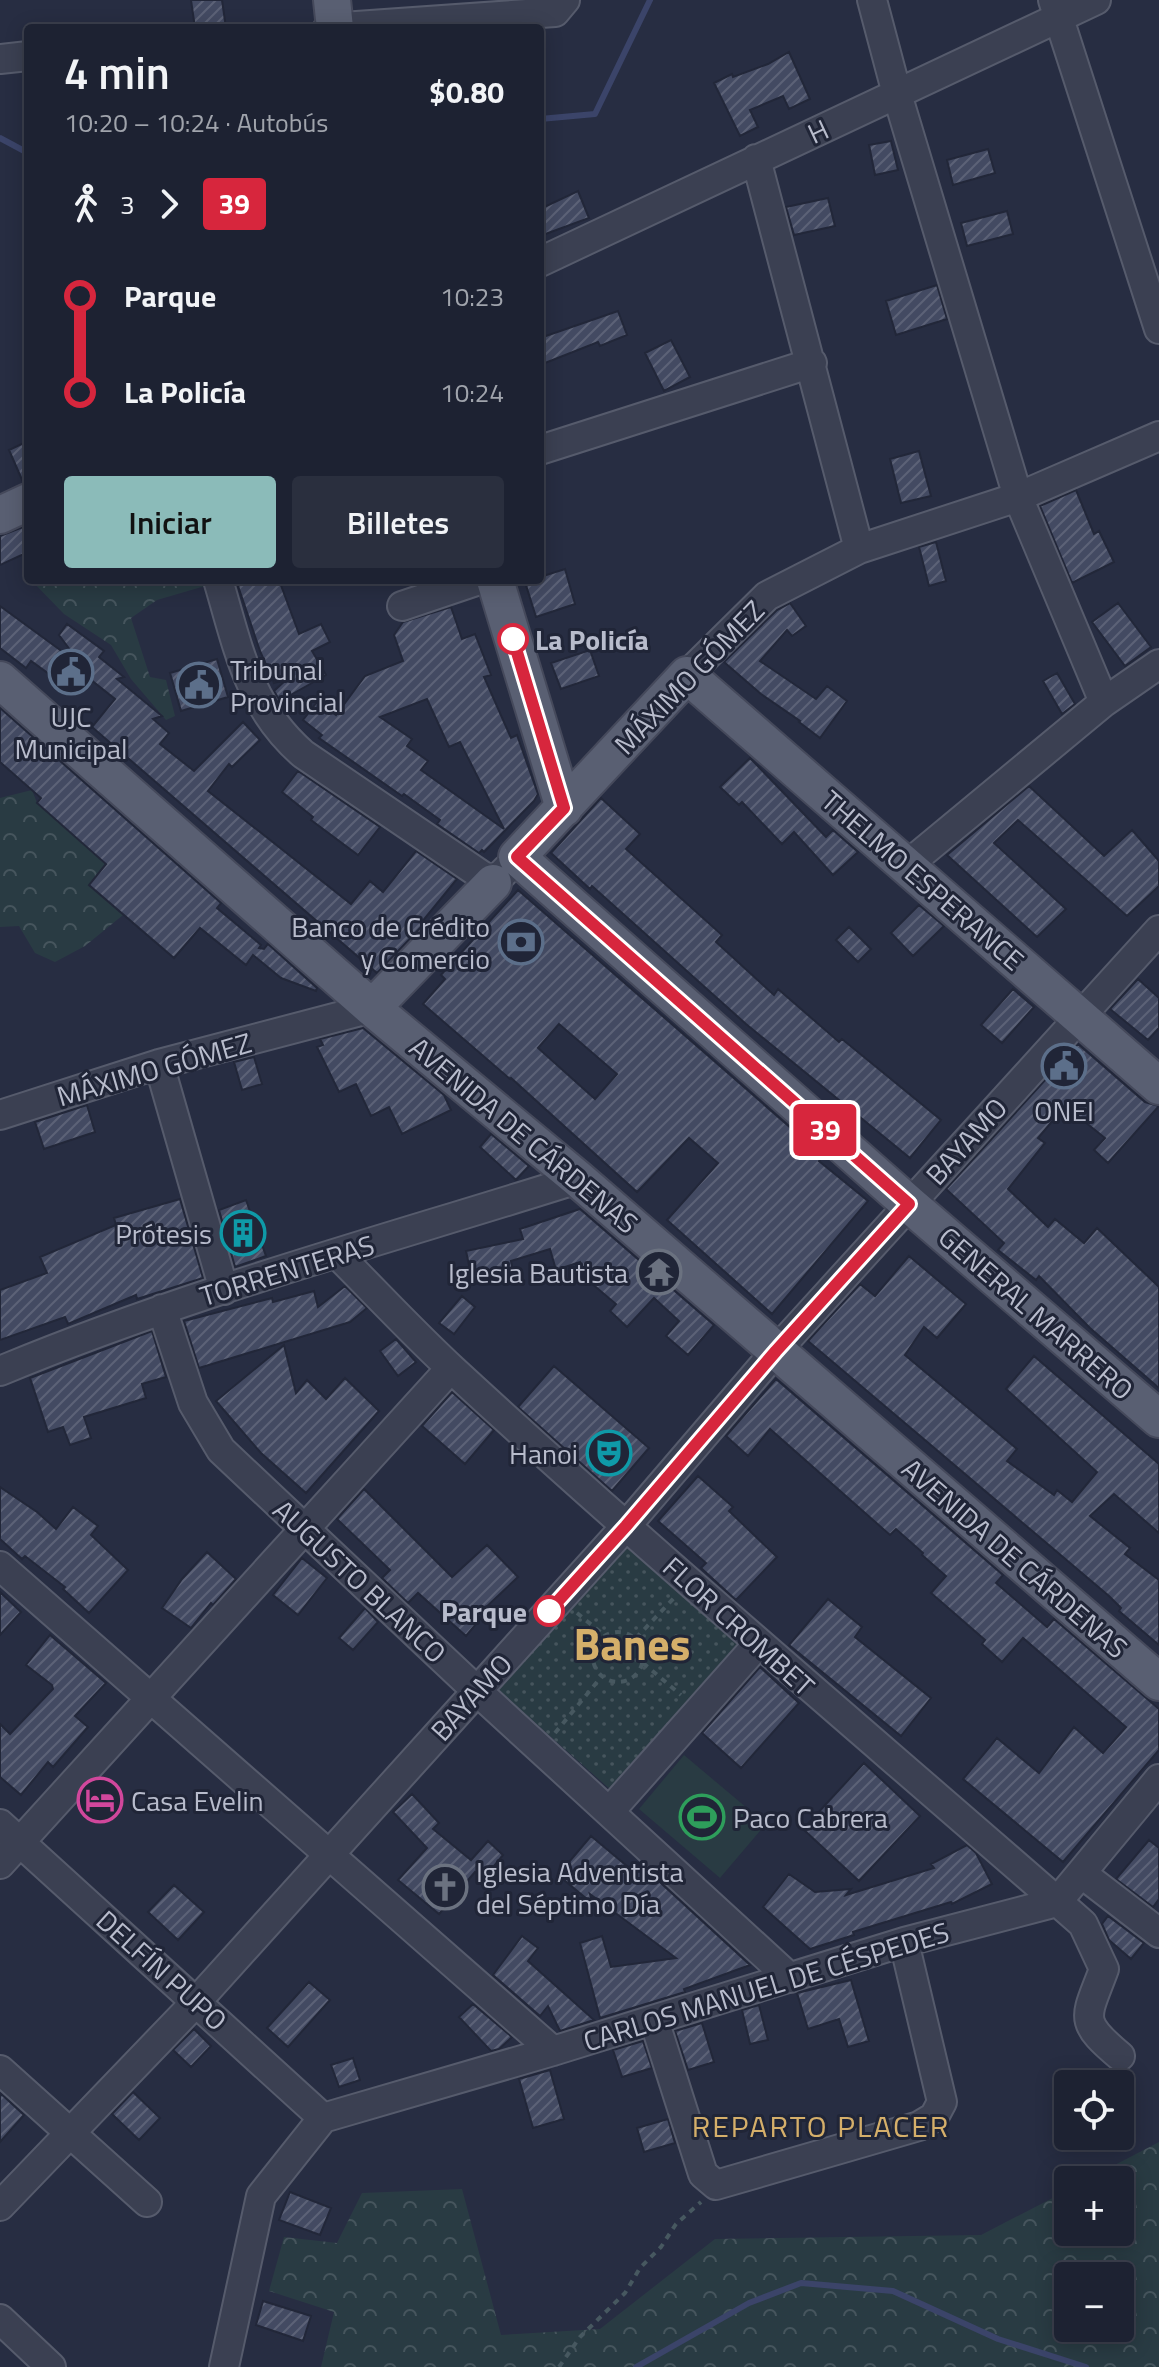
<!DOCTYPE html>
<html lang="es">
<meta charset="utf-8">
<style>
body{margin:0;font-family:"Titillium Web",sans-serif;background:#2a2f3e;color:#f1f3f6;height:100vh;display:flex;flex-direction:column;font-size:30px;white-space:nowrap}
*{box-sizing:border-box;margin:0}
p{font-size:26px;color:#a0a4ac}
.icon{flex:none;width:44px;height:44px;fill:none;stroke:currentColor;stroke-width:2;stroke-linecap:round;stroke-linejoin:round}
.map{position:relative;flex:1;overflow:hidden}
.details{position:absolute;left:24px;top:24px;width:520px;height:560px;display:flex;flex-direction:column;background:#1d2232;border-radius:8px;box-shadow:0 4px 20px #0003,0 0 0 2px #3b3f4d}
.details>*{flex:none}
.badge{padding:0 16px;border-radius:6px;font-size:28px;line-height:52px}
.controls{position:absolute;left:1054px;top:2070px;display:grid;gap:16px}
.controls a{display:grid;place-items:center;width:80px;height:80px;border-radius:8px;background:#1d2232;box-shadow:0 4px 20px #0003,0 0 0 2px #3b3f4d;font-size:40px}
.map>.badge{position:absolute;translate:-50% -50%;box-shadow:0 0 0 4px #fff}
.legs{display:flex;align-items:center;gap:12px;height:88px;padding:0 40px;font-size:26px}
.legs p{margin-inline-start:auto}
.overview{display:flex;align-items:center;justify-content:space-between;height:136px;padding:0 40px}
h1{font-size:44px;font-weight:600;line-height:60px}
.action{display:flex;gap:16px;margin-top:auto;padding:16px 40px}
.action a{flex:1;height:92px;border-radius:8px;background:#8bbbb9;color:#111;font-size:32px;font-weight:600;line-height:92px;text-align:center}
.action a+a{background:#2a2f3e;color:#f1f3f6}
ul{padding:0 40px;list-style:none}
li{display:flex;align-items:center;gap:28px;height:96px;font-size:30px}
li i{display:grid;place-items:center;width:12px;height:100%;margin:0 10px;background:currentColor}
li i::after{content:'';width:20px;height:20px;margin:-10px;border:6px solid;border-radius:50%;background:#1d2232}
li p{margin-inline-start:auto}
li:first-child i{background:linear-gradient(#0000 50%,currentColor 0)}
li:last-child i{background:linear-gradient(currentColor 50%,#0000 0)}
.map>svg:first-child{display:block}
.green{fill:url(#green-dots)}
.forest{fill:url(#forest-crowns);fill-rule:evenodd}
.pitch{fill:#293b43}
.lines{fill:none;stroke-linecap:round;stroke-linejoin:round}
.stream{stroke:#3b4469;stroke-width:6}
.building{fill:url(#building-hatch);stroke:#222739;stroke-width:2;fill-rule:evenodd}
.minor-casing{stroke:#565b6c;stroke-width:32}
.major-casing{stroke:#45495b;stroke-width:40}
.path{stroke:#475860;stroke-width:4;stroke-dasharray:6 6;stroke-linecap:butt}
.minor{stroke:#3b4052;stroke-width:28}
.major{stroke:#595f72;stroke-width:36}
.line-1-casing{stroke:#fff;stroke-width:18}
.line-1{stroke:#d7263d;stroke-width:12}
.stop-1-dot{fill:#fff;stroke:#d7263d;stroke-width:4}
.labels{text-anchor:middle;dominant-baseline:central;stroke-width:6;stroke-linejoin:round;paint-order:stroke}
.street-label{font-size:28px;fill:#b8bccc;stroke:#202537}
.stop-label{font-size:28px;font-weight:bold;fill:#b8bccc;stroke:#202537;text-anchor:start}
.poi-label{font-size:28px;fill:#b8bccc;stroke:#202537;text-anchor:start}
.neighbourhood-label{font-size:30px;letter-spacing:2px;fill:#d5af6a;stroke:#202537}
.town-label{font-size:44px;font-weight:bold;fill:#d5af6a;stroke:#202537}
</style>
<div class="map">
<svg width="1159" height="2367" viewBox="0 0 1159 2367">
<defs>
<pattern id="green-dots" width="8" height="8" patternUnits="userSpaceOnUse" patternTransform="scale(2)"><rect width="8" height="8" fill="#293b43"/><path d="M2 2h.1M6 6h.1" fill="none" stroke="#46555d" stroke-width="1.8" stroke-linecap="round"/></pattern>
<pattern id="forest-crowns" width="20" height="18" patternUnits="userSpaceOnUse" patternTransform="scale(2)"><rect width="20" height="18" fill="#293b43"/><path d="M2 6a3 3 0 1 1 6 0M12 15a3 3 0 1 1 6 0" fill="none" stroke="#46555d"/></pattern>
<pattern id="building-hatch" width="6" height="6" patternUnits="userSpaceOnUse" patternTransform="scale(2)"><rect width="6" height="6" fill="#434a62"/><path d="M-1 1l2-2M0 6l6-6M5 7l2-2" fill="none" stroke="#5c6277"/></pattern>
</defs>
<rect width="100%" height="100%" fill="#272d42"/>
<!-- green -->
<path class="green" d="M623,1537L742,1642L611,1790L492,1685Z"/>
<!-- forest -->
<path class="forest" d="M31,580H136L142,584L147,580H204L205,586L157,600L131,618L150,677L166,680L175,716L166,720L131,679L111,645L64,614Z
M32,790L37,803L108,862L89,885L123,915L85,946L55,962L35,953L19,926L0,927V798Z
M1159,2142V2367H321L334,2312L269,2291L284,2237L337,2243L362,2193L462,2189L501,2335L600,2329L715,2239L981,2235L1068,2190V2232H1120V2180H1086ZM1068,2276H1120V2328H1068Z"/>
<!-- pitch -->
<path class="pitch" d="M684,1755L766,1824L720,1878L639,1809Z"/>
<g class="lines">
<!-- stream -->
<path class="stream" d="M540,119L595,114L650,0
M0,138L28,153
M636,2367L749,2303L801,2283L893,2291L998,2339L1086,2367"/>
</g>
<!-- building -->
<path class="building" d="M191,0H222L226,28H195Z
M789,52L810,99L789,109L783,96L750,110L758,127L740,136L714,83L732,74L733,77L768,64Z
M891,141L898,170L875,175L869,145Z
M988,149L995,173L953,185L947,160Z
M578,191L589,218L540,236V209Z
M828,198L835,226L794,235L786,207Z
M1007,211L1013,234L967,246L961,223Z
M937,285L947,319L896,335L886,301Z
M618,311L627,335L600,346L598,342L540,365V338Z
M671,340L690,377L664,391L645,353Z
M28,441V481L23,482L9,450Z
M919,451L931,496L901,503L890,459Z
M1076,490L1094,534L1099,531L1114,562L1072,583L1040,506Z
M28,525V552L0,565V536Z
M936,542L946,581L929,586L919,547Z
M565,569L575,604L536,617L525,582L540,580V577Z
M236,580H279L299,634L321,624L330,642L312,651L326,675L280,701L274,691L287,679L274,683L260,651Z
M790,603L806,626L792,636L787,630L760,661L816,699L827,686L847,701L820,738L799,722L800,721L761,694L724,662L777,610Z
M1118,603L1151,647L1125,666L1092,622Z
M0,606L82,666L59,635L67,624L104,651L99,657L124,677L117,679L162,716L153,719L169,733L160,744L194,771L243,722L260,740L232,767L229,764L208,791L351,904L370,881L383,892L416,851L457,879L421,923L423,925L377,973L92,727L115,699L86,676L74,692L31,661L26,668L0,648Z
M451,607L462,639L475,634L491,675L484,677L511,738L517,735L538,794L534,801L484,852L482,850L479,853L437,824L440,820L404,794L402,796L319,738L322,735L303,720L318,701L336,715L365,676L403,661L394,635L403,622ZM427,699L449,747L460,742L504,829L421,770L428,761L407,746L412,739L380,717Z
M590,650L599,676L561,689L551,663Z
M217,659L228,697L181,711L170,673Z
M1057,673L1075,704L1062,714L1043,681Z
M0,708L221,903L217,908L261,945L259,948L264,949L268,944L317,988L316,991L281,978L253,955L246,965L200,928L174,958L89,885L106,864L37,803L41,798L0,762Z
M750,758L826,837L833,830L858,852L833,875L794,832L782,844L742,802L739,805L720,787Z
M298,771L380,827L358,855L311,820L313,817L282,792Z
M1029,786L1104,856L1132,830L1159,861V886L1127,916L1018,820L994,843L1066,909L1037,937L947,855Z
M601,798L640,834L626,849L722,935L716,942L774,995L778,989L839,1042L842,1039L941,1120L910,1158L746,1024L592,886L590,889L551,853Z
M518,890L823,1156L819,1161L868,1201L772,1314L667,1220L718,1163L689,1138L637,1192L511,1078L510,1079L423,1004L445,979L441,975ZM559,1024L617,1074L595,1099L538,1048Z
M919,905L944,926L913,956L891,933Z
M849,927L871,949L858,962L836,940Z
M1138,979L1159,998V1028L1148,1040L1110,1009Z
M1013,989L1034,1007L1002,1043L981,1025Z
M363,1028L444,1095L451,1110L402,1134L389,1107L371,1116L356,1084L339,1092L317,1047L323,1045L320,1039Z
M1078,1044L1145,1102L1159,1106L1108,1163L1094,1150L1105,1138L1065,1106L1038,1138L1045,1143L1008,1189L1048,1227L1055,1219L1084,1243L1097,1228L1159,1287V1388L1090,1328L1039,1276L1036,1280L998,1250L1004,1243L946,1189Z
M254,1057L262,1084L242,1090L234,1062Z
M87,1105L95,1132L44,1149L35,1122Z
M491,1134L529,1166L516,1180L480,1147Z
M180,1199L203,1278L137,1299L136,1295L68,1324L65,1317L0,1340V1290L47,1273L40,1257L116,1225L114,1218Z
M246,1200L266,1256L235,1267L219,1210Z
M580,1209L714,1325L688,1355L666,1336L679,1321L654,1298L627,1327L610,1311L616,1304L584,1277L580,1262L556,1270L550,1249L511,1261L514,1276L473,1284L466,1251L523,1239L520,1229Z
M909,1256L966,1304L937,1338L924,1327L905,1355L1017,1449L1007,1461L1054,1495L1057,1490L1072,1502L1097,1472L1006,1389L1034,1356L1159,1464V1533L1114,1494L1090,1516L1130,1548L1125,1554L1159,1580V1645L1119,1611L1121,1608L1109,1596L808,1341L860,1284L875,1296Z
M345,1286L367,1308L350,1322L199,1368L184,1321L272,1298L273,1302L314,1291L318,1307Z
M462,1296L475,1307L454,1334L439,1323Z
M152,1331L166,1377L142,1384L146,1398L84,1417L91,1438L70,1445L63,1427L48,1432L30,1378Z
M396,1339L416,1362L398,1376L380,1351Z
M284,1345L296,1393L307,1380L326,1399L345,1378L379,1411L306,1493L261,1453L216,1401Z
M554,1366L649,1448L612,1491L518,1407Z
M776,1379L1003,1575L996,1583L1047,1627L1054,1619L1159,1709V1750L1063,1862L963,1779L997,1738L1039,1773L1074,1727L1103,1753L1126,1727L1023,1638L1002,1662L982,1644L985,1640L931,1593L946,1576L922,1555L923,1553L896,1529L890,1535L770,1429L748,1456L726,1436Z
M452,1392L494,1430L465,1464L422,1426Z
M698,1476L733,1507L729,1511L777,1557L736,1600L701,1568L706,1563L658,1521Z
M0,1487L37,1512L56,1529L73,1507L98,1526L91,1535L128,1570L89,1613L63,1589L65,1587L25,1556L22,1559L0,1539Z
M364,1489L452,1577L487,1545L518,1577L484,1609L487,1611L466,1636L418,1593L408,1603L382,1578L390,1570L337,1519Z
M207,1552L236,1579L213,1605L211,1603L191,1628L162,1608L182,1579Z
M302,1558L327,1578L298,1615L273,1595Z
M0,1592L21,1612L0,1635Z
M828,1599L862,1627L855,1637L931,1698L901,1736L789,1645Z
M365,1608L378,1622L353,1650L339,1638Z
M50,1635L106,1683L75,1716L88,1727L53,1767L48,1762L21,1795L0,1777V1724L10,1734L53,1689L52,1685L26,1665Z
M760,1667L799,1703L741,1768L702,1733Z
M864,1763L920,1816L859,1881L803,1829Z
M412,1794L439,1823L433,1829L471,1860L488,1841L503,1855L490,1871L486,1868L480,1876L475,1872L439,1914L398,1880L427,1848L393,1812Z
M591,1836L633,1871L639,1863L750,1965L684,1989L685,1992L600,2018L580,1943L602,1936L611,1967L676,1958L590,1894L593,1904L558,1875Z
M1149,1840L1159,1848V1899L1153,1907L1116,1879Z
M967,1845L976,1853L992,1884L952,1904L951,1902L853,1932L854,1935L810,1949L763,1907L789,1874L815,1892L851,1889L846,1895L934,1868L931,1864Z
M174,1885L204,1912L178,1940L148,1912Z
M1108,1916L1144,1943L1131,1959L1109,1940L1102,1924Z
M522,1936L538,1948L528,1961L594,2020L560,2031L548,2006L540,2016L493,1975Z
M851,1980L869,2041L848,2047L839,2019L808,2029L797,1993Z
M309,1982L330,2000L288,2047L267,2028Z
M473,2004L512,2037L499,2049L491,2051L459,2017Z
M759,2005L768,2040L750,2044L742,2010Z
M702,2023L714,2062L688,2070L675,2031Z
M194,2029L211,2046L191,2067L173,2050Z
M643,2041L652,2068L622,2077L613,2050Z
M353,2058L360,2080L339,2087L331,2065Z
M550,2070L564,2119L533,2128L519,2079Z
M133,2092L160,2118L139,2140L112,2114Z
M0,2093L24,2115L0,2142Z
M668,2119L675,2143L644,2152L637,2128Z
M290,2192L331,2208L320,2235L279,2220Z
M263,2301L311,2316L303,2341L256,2325Z"/>
<g class="lines">
<!-- minor casing -->
<g class="minor-casing">
<path id="minor" d="M872,0L897,94L1018,497L1104,702
M1053,0L1159,329
M328,28L555,12L565,0
M0,59L28,56
M756,159L859,549
M540,262L1096,0
M540,450L812,363
M218,580C238,647 248,706 303,754L493,883L507,869
M402,606L479,580
M687,675L767,596L859,549L1018,497L1159,436
M906,866L1104,702L1159,664
M159,1064L224,1290
M0,1115L159,1064L372,1008
M338,1255C376,1293 413,1333 453,1370C659,1560 873,1740 1083,1924L1104,1969C1086,2018 1077,2020 1120,2056
M162,1309L193,1403L221,1450L477,1691L790,1978
M0,1371C187,1293 385,1240 578,1179
M0,1566L553,2051
M609,1812L758,1644
M0,1824L323,2118
M0,1864L451,1368
M1081,1873L1159,1933
M654,2020L703,2174L716,2185L919,2126L934,2117L942,2102L904,1942
M0,2070L147,2202
M323,2118L553,2051L904,1942L1057,1902L1159,1779
M0,2206L197,2001L626,1526L776,1351L1159,930
M0,2319L51,2367
M224,2367L261,2196L323,2118"/>
</g>
<!-- major casing -->
<g class="major-casing">
<path id="major" d="M332,0L335,28
M0,515L28,502
M495,580L564,808
M0,680L372,1008L578,1179L1159,1682
M372,1008L493,883
M1159,1086L687,675L517,857L909,1204L1159,1419"/>
</g>
<!-- path -->
<path class="path" d="M577,1613L604,1635
M593 1657a25 25 0 1 1 50 0a25 25 0 1 1-50 0Z
M636,1638L674,1598
M643,1663L681,1695
M555,1733L602,1676
M559,2367L580,2337L625,2293L640,2268L661,2247L676,2224L701,2202"/>
<!-- minor -->
<use href="#minor" class="minor"/>
<!-- major -->
<use href="#major" class="major"/>
</g>
<g class="lines">
<!-- line-1 casing -->
<g class="line-1-casing">
<path id="line-1" d="M513,639L564,808L517,857L909,1204L776,1351L626,1526L549,1611"/>
</g>
<!-- line-1 -->
<use href="#line-1" class="line-1"/>
</g>
<!-- icons -->
<defs>
<g id="civic-ring" transform="scale(2.3)"><circle r="9.5" fill="#202537" stroke="#5c6f8a" stroke-width="1.5"/><path d="M-.6-6.5H3V-4.5H.6V-3L4-1V1h2V6H-6V1h2V-1L-.6-3ZM-1.2 2.5V6h2.4V2.5Z" fill="#5c6f8a"/></g>
<g id="bank-ring" transform="scale(2.3)"><circle r="9.5" fill="#202537" stroke="#5c6f8a" stroke-width="1.5"/><path d="M-6-4H6V4H-6ZM0-2.3a2.3 2.3 0 1 0 0 4.6a2.3 2.3 0 1 0 0-4.6Z" fill="#5c6f8a"/></g>
<g id="building-ring" transform="scale(2.3)"><circle r="9.5" fill="#202537" stroke="#0f9aa8" stroke-width="1.5"/><path d="M-4-6H4V6H1V3H-1V6H-4ZM-2.5-4.3h1.7v1.8h-1.7ZM.8-4.3h1.7v1.8H.8ZM-2.5-1h1.7V.8h-1.7ZM.8-1h1.7V.8H.8Z" fill="#0f9aa8"/></g>
<g id="temple-ring" transform="scale(2.3)"><circle r="9.5" fill="#202537" stroke="#6b7280" stroke-width="1.5"/><path d="M0-6L5-2H3V0L6.5 2.5H4V6H1.5V3h-3V6H-4V2.5H-6.5L-3 0V-2H-5Z" fill="#6b7280"/></g>
<g id="theatre-ring" transform="scale(2.3)"><circle r="9.5" fill="#202537" stroke="#0f9aa8" stroke-width="1.5"/><path d="M-5-5.5Q0-4 5-5.5V0Q5 5 0 6Q-5 5-5 0ZM-3.3-2.5H-1v1.5H-3.3ZM1-2.5H3.3v1.5H1ZM-2.8 1Q0 5.5 2.8 1Z" fill="#0f9aa8"/></g>
<g id="hotel-ring" transform="scale(2.3)"><circle r="9.5" fill="#202537" stroke="#d1479c" stroke-width="1.5"/><path d="M-6-4.5h1.5V1H6V5H4.5V3h-9V5H-6ZM-4 0a1.8 1.8 0 1 1 3.6 0ZM.5 0V-2.5h3Q6-2.5 6 0Z" fill="#d1479c"/></g>
<g id="stadium-ring" transform="scale(2.3)"><circle r="9.5" fill="#202537" stroke="#2e9e5b" stroke-width="1.5"/><path d="M0-5a6.5 5 0 1 0 0 10a6.5 5 0 1 0 0-10ZM-3.5-1.8h7v3.6h-7Z" fill="#2e9e5b"/></g>
<g id="church-ring" transform="scale(2.3)"><circle r="9.5" fill="#202537" stroke="#6b7280" stroke-width="1.5"/><path d="M-1.2-6h2.4v3.5h3.3v2.4h-3.3V6h-2.4V-.1h-3.3v-2.4h3.3Z" fill="#6b7280"/></g>
</defs>
<g fill-rule="evenodd">
<use href="#civic-ring" x="71" y="672"/>
<use href="#civic-ring" x="199" y="685"/>
<use href="#bank-ring" x="521" y="942"/>
<use href="#civic-ring" x="1064" y="1066"/>
<use href="#building-ring" x="243" y="1233"/>
<use href="#temple-ring" x="659" y="1272"/>
<use href="#theatre-ring" x="609" y="1453"/>
<use href="#hotel-ring" x="100" y="1800"/>
<use href="#stadium-ring" x="702" y="1817"/>
<use href="#church-ring" x="445" y="1887"/>
</g>
<!-- markers -->
<g class="stop-1-dot">
<circle cx="513" cy="639" r="14"/>
<circle cx="549" cy="1611" r="14"/>
</g>
<g class="labels">
<!-- street labels -->
<g class="street-label">
<text transform="translate(818 131) rotate(-25)">H</text>
<text transform="translate(689 677) rotate(-46)">MÁXIMO GÓMEZ</text>
<text transform="translate(923 880) rotate(41)">THELMO ESPERANCE</text>
<text transform="translate(154 1069) rotate(-16)">MÁXIMO GÓMEZ</text>
<text transform="translate(524 1135) rotate(40)">AVENIDA DE CÁRDENAS</text>
<text transform="translate(966 1141) rotate(-48)">BAYAMO</text>
<text transform="translate(287 1270) rotate(-17)">TORRENTERAS</text>
<text transform="translate(1036 1313) rotate(41)">GENERAL MARRERO</text>
<text transform="translate(1015 1558) rotate(41)">AVENIDA DE CÁRDENAS</text>
<text transform="translate(360 1581) rotate(43)">AUGUSTO BLANCO</text>
<text transform="translate(739 1626) rotate(42)">FLOR CROMBET</text>
<text transform="translate(471 1697) rotate(-48)">BAYAMO</text>
<text transform="translate(162 1970) rotate(42)">DELFÍN PUPO</text>
<text transform="translate(766 1986) rotate(-17)">CARLOS MANUEL DE CÉSPEDES</text>
</g>
<!-- stop labels -->
<g class="stop-label">
<text x="535" y="639">La Policía</text>
<text x="527" y="1611" text-anchor="end">Parque</text>
</g>
<!-- poi labels -->
<g class="poi-label">
<text x="230" y="669">Tribunal<tspan x="230" dy="32">Provincial</tspan></text>
<text x="71" y="716" text-anchor="middle">UJC<tspan x="71" dy="32">Municipal</tspan></text>
<text x="490" y="926" text-anchor="end">Banco de Crédito<tspan x="490" dy="32">y Comercio</tspan></text>
<text x="1064" y="1110" text-anchor="middle">ONEI</text>
<text x="212" y="1233" text-anchor="end">Prótesis</text>
<text x="628" y="1272" text-anchor="end">Iglesia Bautista</text>
<text x="578" y="1453" text-anchor="end">Hanoi</text>
<text x="131" y="1800">Casa Evelin</text>
<text x="733" y="1817">Paco Cabrera</text>
<text x="476" y="1871">Iglesia Adventista<tspan x="476" dy="32">del Séptimo Día</tspan></text>
</g>
<!-- neighbourhood labels -->
<g class="neighbourhood-label">
<text x="821" y="2126">REPARTO PLACER</text>
</g>
<!-- town labels -->
<g class="town-label">
<text x="632" y="1643">Banes</text>
</g>
</g>
</svg>
<div class="controls">
<a><svg class="icon" aria-label="locate" viewBox="0 0 24 24"><circle cx="12" cy="12" r="6"/><path d="M12 2v4M12 18v4M2 12h4M18 12h4"/></svg></a>
<a>+</a>
<a>−</a>
</div>
<b class="badge" style="left:825px;top:1130px;background:#d7263d;color:#fff">39</b>
<section class="details">
<div class="overview"><div><h1>4 min</h1><p>10:20 – 10:24 · Autobús</p></div><b>$0.80</b></div>
<div class="legs"><svg class="icon" aria-label="walk" viewBox="0 0 24 24"><circle cx="13" cy="4" r="2"/><path d="M13 8l-2 6 4 7M11 14l-3 7M7 12l3-4h3l4 4"/></svg>3<svg class="icon" aria-label="forward" viewBox="0 0 24 24"><path d="M9 5l7 7-7 7"/></svg><b class="badge" style="background:#d7263d;color:#fff">39</b></div>
<ul>
<li><i style="color:#d7263d"></i><b>Parque</b><p>10:23</p></li>
<li><i style="color:#d7263d"></i><b>La Policía</b><p>10:24</p></li>
</ul>
<div class="action"><a>Iniciar</a><a>Billetes</a></div>
</section>
</div>
